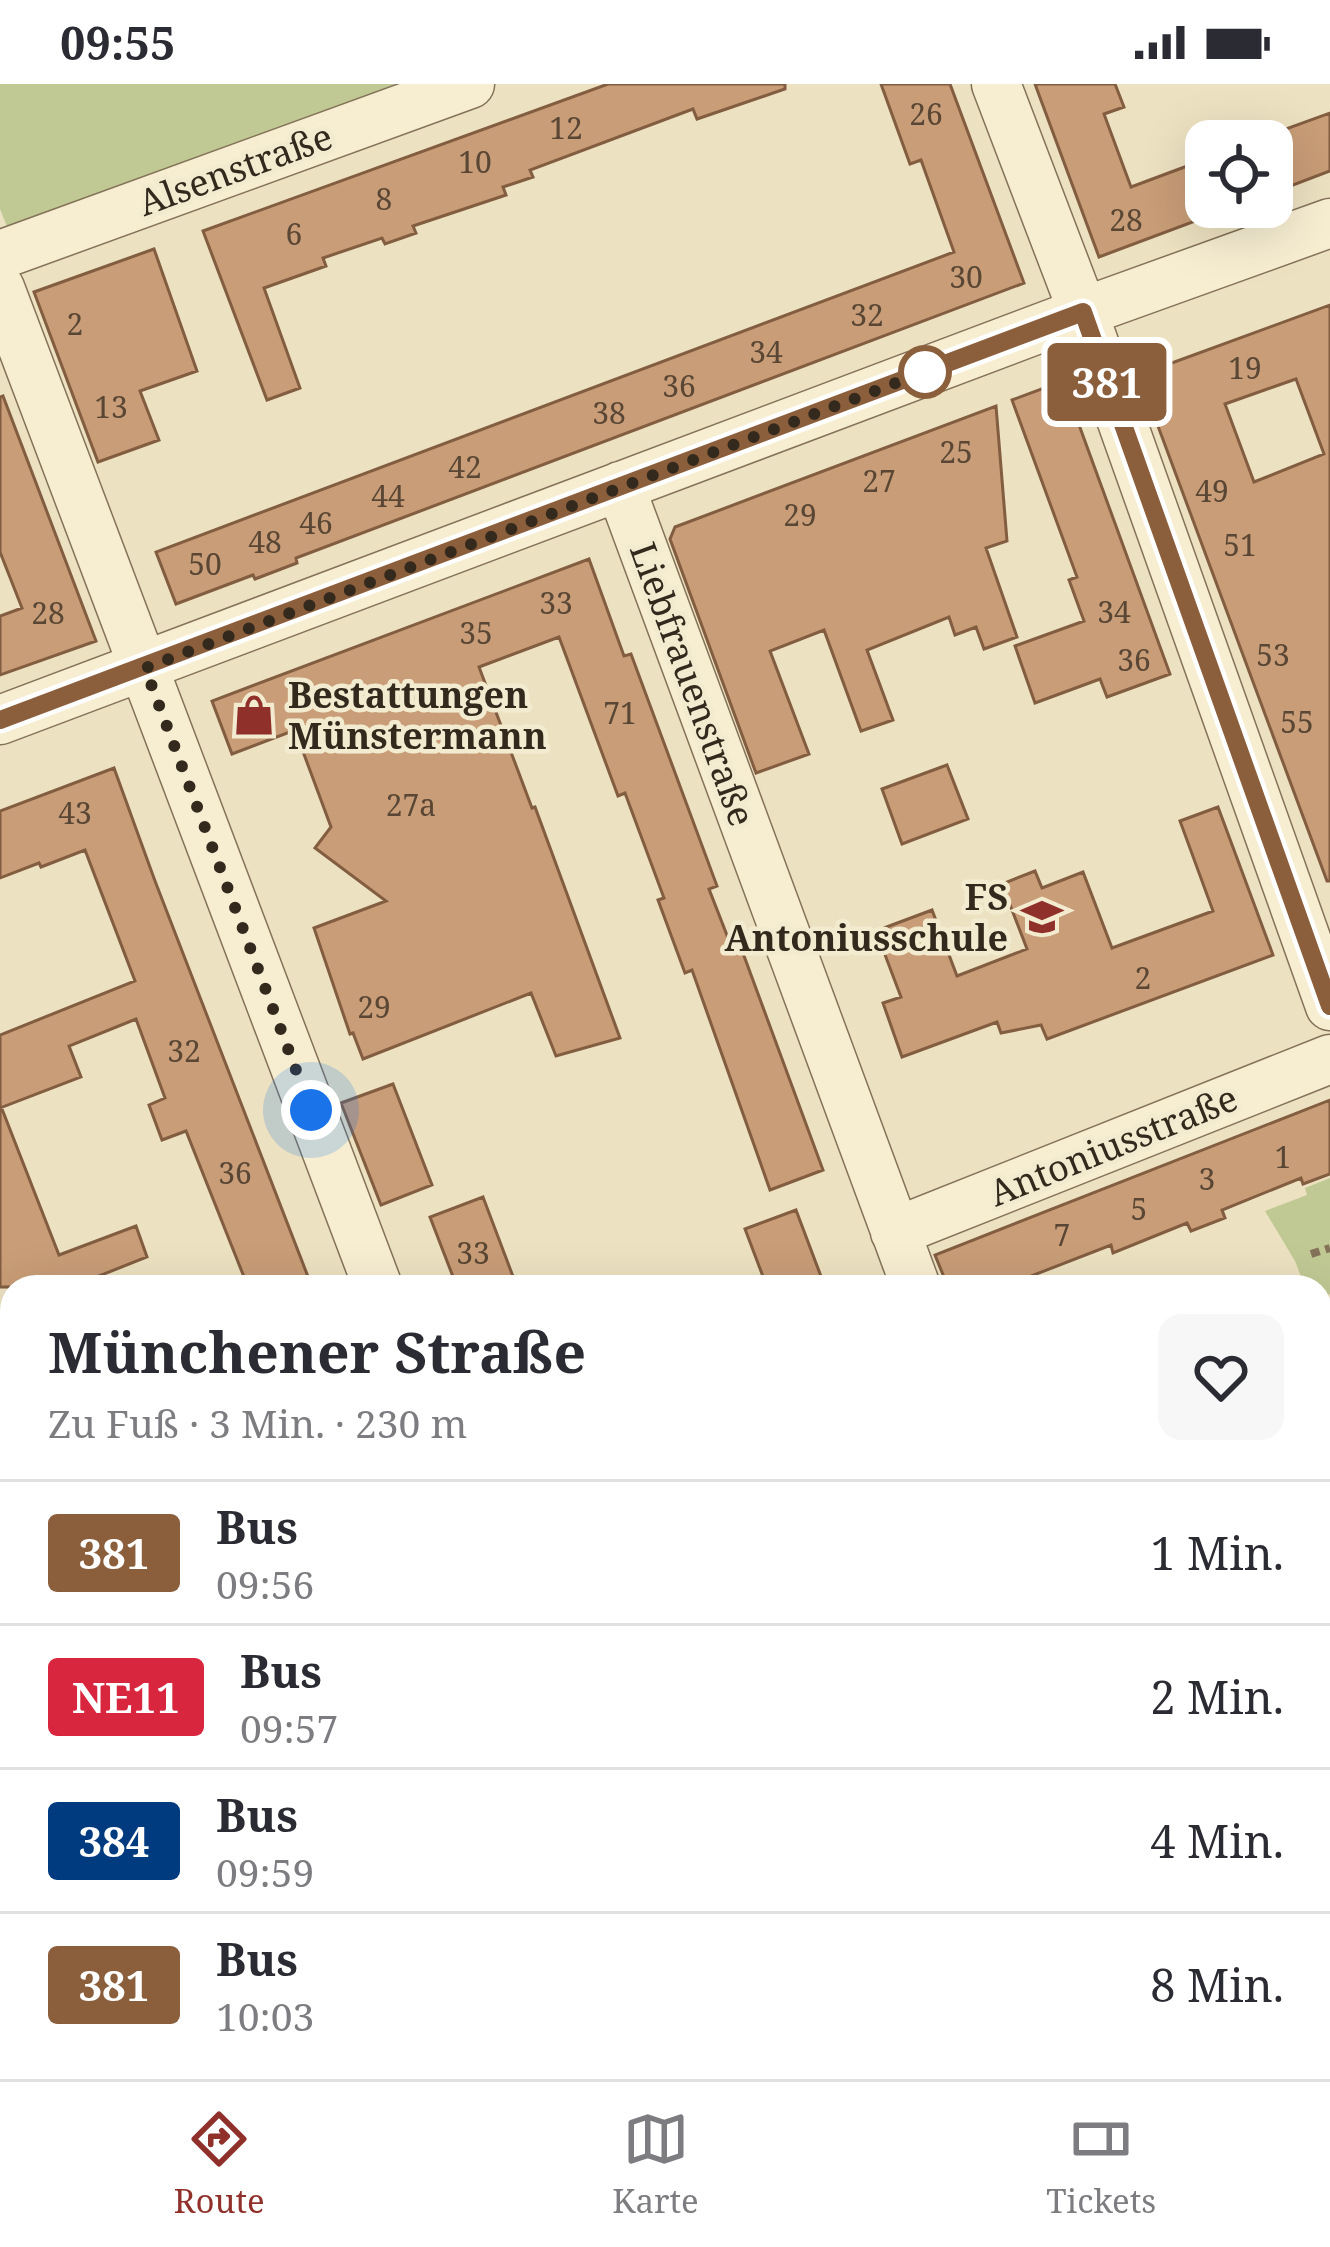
<!DOCTYPE html>
<html lang="de">
<meta charset="utf-8">
<style>
body{margin:0;font-family:"Noto Serif",serif;background:#f7f7f7;color:#2b2b33;height:100vh;display:flex;flex-direction:column;font-size:45px;white-space:nowrap}
*{box-sizing:border-box;margin:0}
p{font-size:39px;color:#7c7c81}
.icon{flex:none;width:66px;height:66px;fill:none;stroke:currentColor;stroke-width:2;stroke-linecap:round;stroke-linejoin:round}
.map{position:relative;flex:1;overflow:hidden}
.side{position:absolute;left:0px;top:1191px;width:1332px;height:804px;display:flex;flex-direction:column;background:#fff;border-radius:36px 36px 0 0;box-shadow:0 12px 48px #0002}
.side>*{flex:none}
.badge{padding:0 24px;border-radius:9px;font-size:42px;line-height:78px}
.controls{position:absolute;left:1185px;top:36px;display:grid;gap:24px}
.controls a{display:grid;place-items:center;width:108px;height:108px;border-radius:24px;background:#fff;box-shadow:0 12px 48px #0002;font-size:60px}
.you{position:absolute;width:60px;height:60px;margin:-30px;border:9px solid #fff;border-radius:50%;background:#1a73e8;box-shadow:0 0 0 18px #1a73e833}
.map>.badge{position:absolute;translate:-50% -50%;box-shadow:0 0 0 6px #fff}
.round{display:grid;place-items:center;flex:none;width:126px;height:126px;border-radius:24px;background:#f7f7f7}
.summary{display:flex;align-items:center;justify-content:space-between;height:204px;padding:0 48px}
h1{font-size:57px;font-weight:700;line-height:90px}
ul{padding:0;list-style:none}
li{display:flex;align-items:center;gap:36px;height:144px;padding:0 48px;border-top:3px solid #e1e1e2}
li div{flex:1}
li b{display:block;font-size:45px}
li em{font-style:normal}
li .badge{min-width:132px;font-weight:700;text-align:center}
.status{display:flex;justify-content:space-between;align-items:center;height:84px;padding:0 60px;background:#fff;direction:ltr}
.status svg{height:33px;fill:currentColor}
.dock{display:flex;justify-content:space-around;align-items:center;height:168px;border-top:3px solid #e1e1e2;background:#fff;font-size:33px;color:#7c7c81}
.dock a{display:grid;justify-items:center;gap:6px}
.dock .active{color:#90302b}
.map>svg:first-child{display:block}
.green{fill:#c0c994}
.building{fill:#c89d77;stroke:#825d40;stroke-width:3;fill-rule:evenodd}
.lines{fill:none;stroke-linecap:round;stroke-linejoin:round}
.minor-casing{stroke:#847259;stroke-width:51}
.path{stroke:#847259;stroke-width:8;stroke-dasharray:9 6;stroke-linecap:butt}
.minor{stroke:#f7eed2;stroke-width:48}
.line-casing{stroke:#fff;stroke-width:27}
.line{stroke:#8b5e3c;stroke-width:18}
.walk{stroke:#34291d;stroke-width:12;stroke-dasharray:0 21.6}
.stop-dot{fill:#fff;stroke:#8b5e3c;stroke-width:6}
.labels{text-anchor:middle;dominant-baseline:central;stroke-width:9;stroke-linejoin:round;paint-order:stroke}
.number-label{font-size:30px;fill:#594634}
.street-label{font-size:36px;fill:#34291d;stroke:#f3ebcf}
.poi-label{font-size:36px;font-weight:bold;fill:#34291d;stroke:#f3ebcf;text-anchor:start}
</style>
<div class="status"><b>09:55</b><svg viewBox="0 0 49 12"><path d="M0 12V9h3v3zM5 12V6h3v6zM10 12V3h3v9zM15 12V0h3v12zM26 1h20v11H26zM47 4h2v5h-2z"/></svg></div>
<div class="map">
<svg width="1330" height="1995" viewBox="0 0 1330 1995">
<rect width="100%" height="100%" fill="#ece1c0"/>
<!-- green -->
<path class="green" d="M0,0H398L8,145L0,125Z
M1330,1094V1210L1320,1213V1203H1305L1295,1177L1265,1127L1307,1111L1305,1104Z"/>
<!-- building -->
<path class="building" d="M608,0H785V5L697,35L693,25L530,86L533,93L503,103L506,111L413,142L416,149L385,160L382,154L323,174L326,182L264,204L300,304L267,316L203,147Z
M881,0H950L1024,199L296,474L297,479L255,495L253,491L176,520L156,468L954,168L921,76L910,80Z
M1035,0H1115L1124,23L1104,30L1131,103L1206,75V133L1099,173Z
M1330,29V87L1272,109V50Z
M154,165L197,287L140,307L159,356L98,378L34,208Z
M1330,221V797H1327L1139,291ZM1296,295L1324,370L1254,398L1225,320Z
M1063,297L1170,590L1107,613L1100,595L1035,619L1015,562L1084,537L1069,496L1077,493L1012,316Z
M3,312L96,557L0,591V532L22,524L0,468V313Z
M996,322L1007,457L986,464L1017,553L984,565L976,543L955,551L949,533L867,566L893,636L861,647L824,546L770,567L809,670L756,689L670,455L675,443Z
M589,475L624,572L631,570L717,802L709,805L732,864L740,861L823,1086L770,1106L692,886L685,889L658,816L664,814L625,709L618,712L559,553L479,583L532,724L535,723L620,954L556,972L531,909L363,975L353,949L350,950L314,844L386,817L315,764L331,743L295,646L232,670L212,617Z
M947,681L968,735L902,760L882,705Z
M114,684L155,797L312,1203H248L186,1047L162,1056L149,1021L165,1014L136,935L69,962L81,993L0,1024V951L135,897L85,766L41,783L39,779L0,794V727Z
M1218,723L1273,871L1047,955L1041,941L1001,949L997,938L902,973L883,919L901,913L876,847L932,826L957,892L1027,865L1002,800L1035,787L1042,804L1083,788L1112,864L1213,827L1180,737Z
M393,1000L432,1101L381,1121L341,1019Z
M1330,1016V1090L1303,1100L1301,1094L1222,1126L1225,1134L1191,1147L1187,1139L1113,1169L1111,1161L1003,1203H948L935,1171Z
M0,1025H2L59,1171L136,1142L147,1173L71,1203H0Z
M483,1113L517,1203H457L430,1133Z
M796,1126L825,1203H767L745,1145Z"/>
<g class="lines">
<!-- minor casing -->
<g class="minor-casing">
<path id="minor" d="M996,0L1083,228L1330,922
M0,171L470,0
M0,204L378,1203
M620,402L916,1203
M0,636L1083,228L1330,139
M895,1148L1330,975
M1320,1460L1330,1457
M0,1481L12,1476
M0,1975L12,1971
M1192,1983L1196,1995"/>
</g>
<!-- path -->
<path class="path" d="M1311,1170L1330,1164
M422,1983L427,1995"/>
<!-- minor -->
<use href="#minor" class="minor"/>
</g>
<g class="lines">
<!-- line casing -->
<g class="line-casing">
<path id="line" d="M0,636L1083,228L1330,922"/>
</g>
<!-- line -->
<use href="#line" class="line"/>
<!-- walk -->
<path class="walk" d="M311,1026L145,584L925,288"/>
</g>
<!-- icons -->
<defs>
<g id="shop-bare" transform="scale(3.24)"><path d="M-5-2.5h2.3a2.7 3.5 0 0 1 5.4 0H5L5.5 6h-11ZM-1.5-2.5h3a1.5 2.3 0 0 0-3 0Z" fill="#90302b" stroke="#f3ebcf" stroke-width="2.5" paint-order="stroke"/></g>
<g id="school-bare" transform="scale(3.24)"><path d="M0-5L7-2L0 1L-7-2ZM-4 1L0 2.5L4 1V4Q0 6-4 4Z" fill="#90302b" stroke="#f3ebcf" stroke-width="2.5" paint-order="stroke"/></g>
</defs>
<g fill-rule="evenodd">
<use href="#shop-bare" x="254" y="631"/>
<use href="#school-bare" x="1042" y="833"/>
</g>
<!-- markers -->
<circle class="stop-dot" cx="925" cy="288" r="24"/>
<g class="labels">
<!-- number labels -->
<g class="number-label">
<text x="926" y="29">26</text>
<text x="566" y="43">12</text>
<text x="475" y="77">10</text>
<text x="384" y="114">8</text>
<text x="1126" y="135">28</text>
<text x="294" y="149">6</text>
<text x="966" y="192">30</text>
<text x="867" y="230">32</text>
<text x="75" y="239">2</text>
<text x="766" y="267">34</text>
<text x="1245" y="283">19</text>
<text x="679" y="301">36</text>
<text x="111" y="322">13</text>
<text x="609" y="328">38</text>
<text x="956" y="367">25</text>
<text x="465" y="382">42</text>
<text x="879" y="396">27</text>
<text x="1212" y="406">49</text>
<text x="388" y="411">44</text>
<text x="800" y="430">29</text>
<text x="316" y="438">46</text>
<text x="265" y="457">48</text>
<text x="1240" y="460">51</text>
<text x="205" y="479">50</text>
<text x="556" y="518">33</text>
<text x="1114" y="527">34</text>
<text x="48" y="528">28</text>
<text x="476" y="548">35</text>
<text x="1273" y="570">53</text>
<text x="1134" y="575">36</text>
<text x="620" y="628">71</text>
<text x="1297" y="637">55</text>
<text x="411" y="720">27a</text>
<text x="75" y="728">43</text>
<text x="1143" y="893">2</text>
<text x="374" y="922">29</text>
<text x="184" y="966">32</text>
<text x="1283" y="1072">1</text>
<text x="235" y="1088">36</text>
<text x="1207" y="1094">3</text>
<text x="1139" y="1124">5</text>
<text x="1062" y="1150">7</text>
<text x="473" y="1168">33</text>
</g>
<!-- street labels -->
<g class="street-label">
<text transform="translate(235 85) rotate(-20)">Alsenstraße</text>
<text transform="translate(693 600) rotate(70)">Liebfrauenstraße</text>
<text transform="translate(1113 1061) rotate(-22)">Antoniusstraße</text>
</g>
<!-- poi labels -->
<g class="poi-label">
<text x="288" y="610">Bestattungen<tspan x="288" dy="41">Münstermann</tspan></text>
<text x="1008" y="812" text-anchor="end">FS<tspan x="1008" dy="41">Antoniusschule</tspan></text>
</g>
</g>
</svg>
<div class="controls">
<a><svg class="icon" aria-label="locate" viewBox="0 0 24 24"><circle cx="12" cy="12" r="6"/><path d="M12 2v4M12 18v4M2 12h4M18 12h4"/></svg></a>
</div>
<div class="you" style="left:311px;top:1026px"></div>
<b class="badge" style="left:1107px;top:298px;background:#8b5e3c;color:#fff">381</b>
<section class="side">
<div class="summary"><div><h1>Münchener Straße</h1><p>Zu Fuß · 3 Min. · 230 m</p></div><a class="round"><svg class="icon" aria-label="heart" viewBox="0 0 24 24"><path d="M12 20l-8-8c-3-5 5-10 8-4 3-6 11-1 8 4z"/></svg></a></div>
<ul>
<li><span class="badge" style="background:#8b5e3c;color:#fff">381</span><div><b>Bus</b><p>09:56</p></div><em>1 Min.</em></li>
<li><span class="badge" style="background:#d7263d;color:#fff">NE11</span><div><b>Bus</b><p>09:57</p></div><em>2 Min.</em></li>
<li><span class="badge" style="background:#003b80;color:#fff">384</span><div><b>Bus</b><p>09:59</p></div><em>4 Min.</em></li>
<li><span class="badge" style="background:#8b5e3c;color:#fff">381</span><div><b>Bus</b><p>10:03</p></div><em>8 Min.</em></li>
</ul>
</section>
</div>
<nav class="dock">
<a class="active"><svg class="icon" aria-label="directions" viewBox="0 0 24 24"><path d="M12 3l9 9-9 9-9-9zM9 14v-3h6M13 9l2 2-2 2"/></svg>Route</a>
<a><svg class="icon" aria-label="map" viewBox="0 0 24 24"><path d="M3 6l6-2 6 2 6-2v14l-6 2-6-2-6 2zM9 4v14M15 6v14"/></svg>Karte</a>
<a><svg class="icon" aria-label="tickets" viewBox="0 0 24 24"><path d="M3 7h18v10H3zM15 7v10"/></svg>Tickets</a>
</nav>
